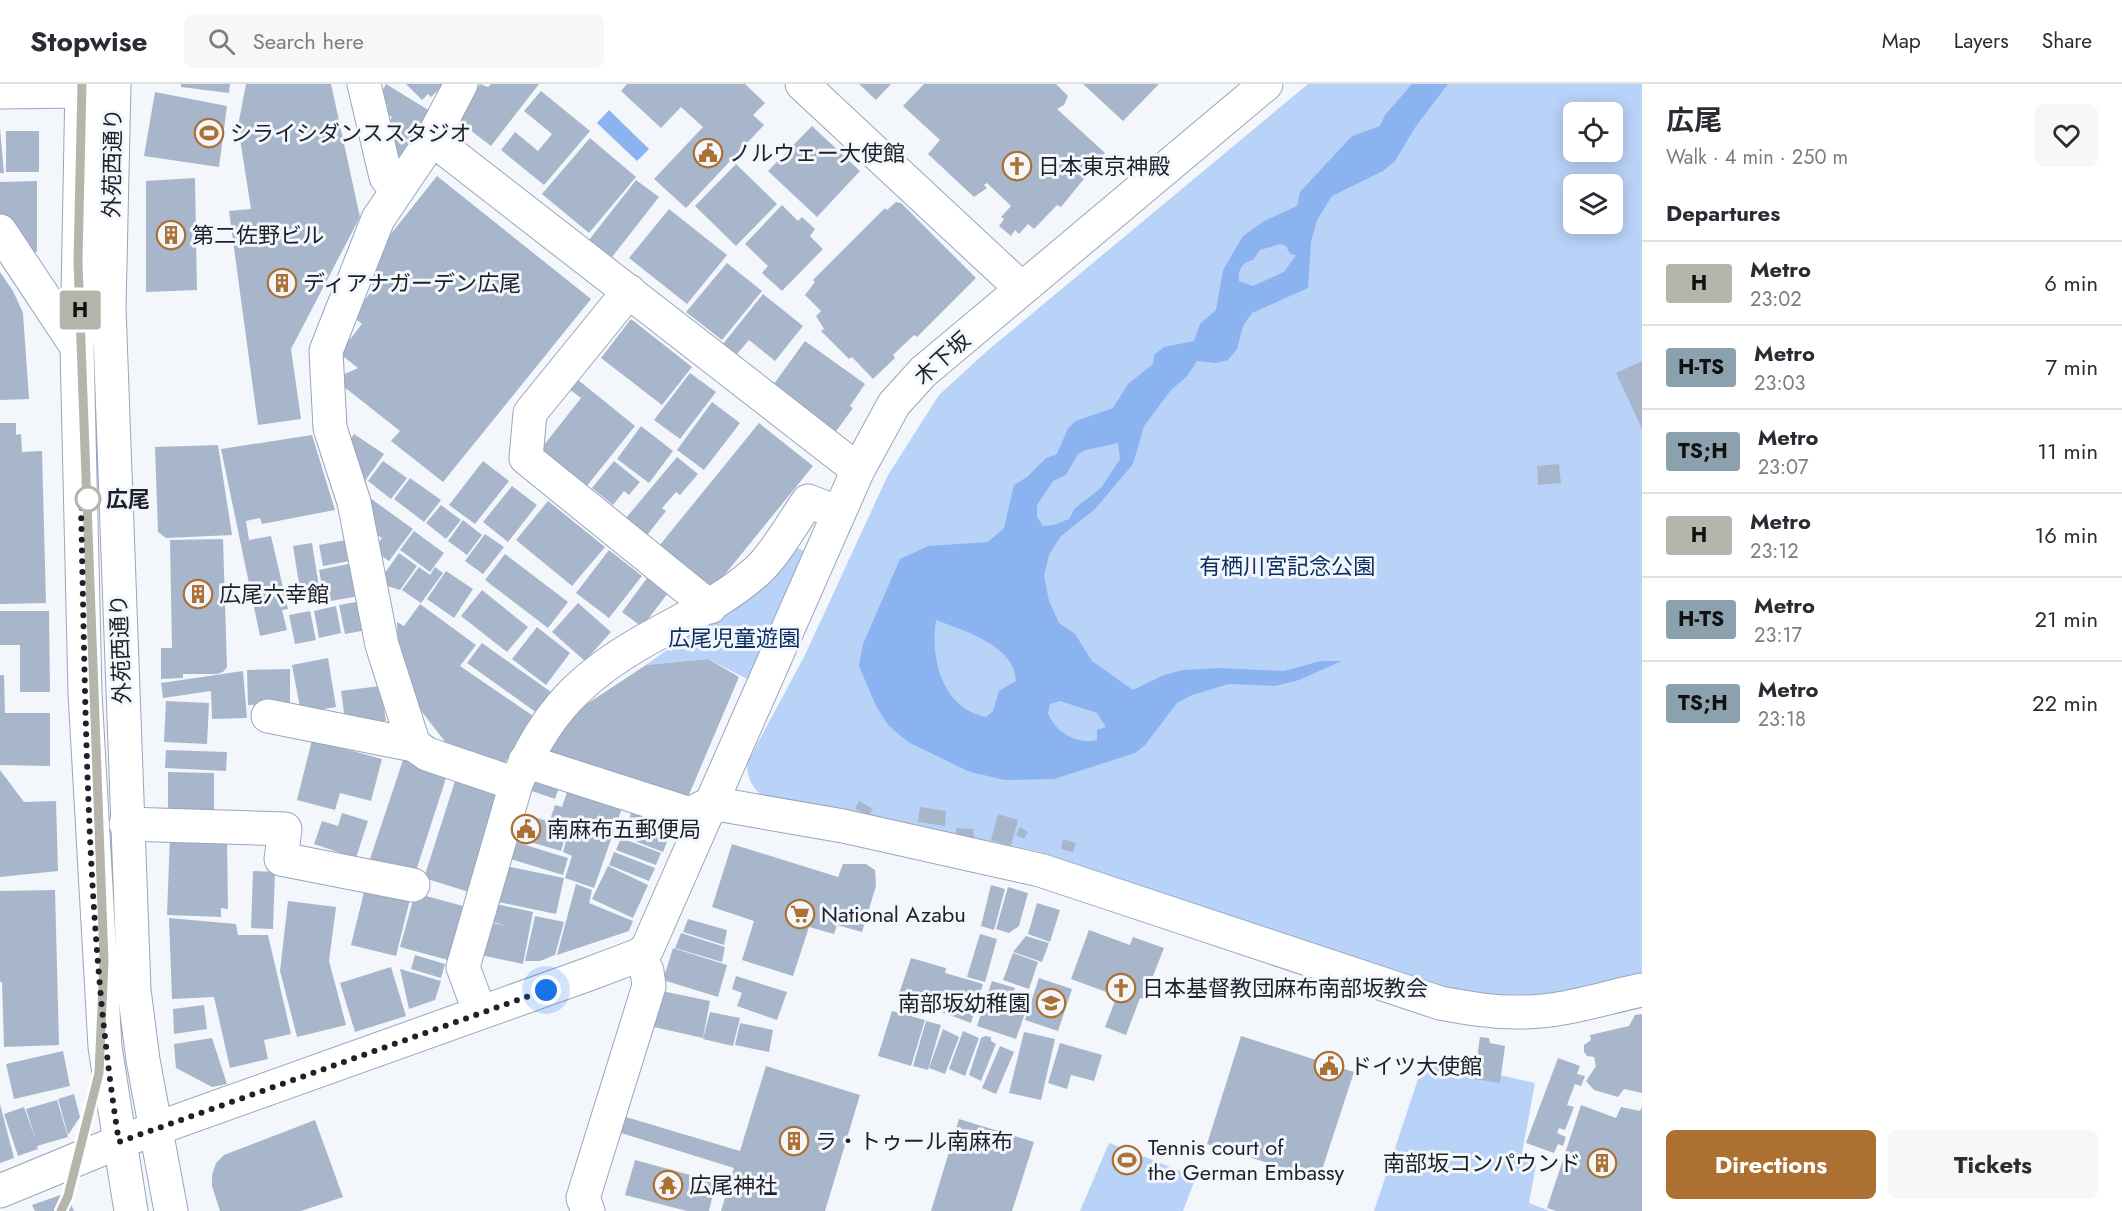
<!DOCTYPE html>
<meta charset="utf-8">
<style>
body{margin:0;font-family:Jost,"Noto Sans JP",sans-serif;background:#f7f7f7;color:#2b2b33;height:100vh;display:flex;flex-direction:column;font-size:22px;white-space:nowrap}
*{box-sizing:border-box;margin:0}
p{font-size:20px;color:#7c7c81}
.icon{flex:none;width:33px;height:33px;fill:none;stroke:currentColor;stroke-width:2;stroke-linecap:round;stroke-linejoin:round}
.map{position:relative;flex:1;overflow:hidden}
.drawer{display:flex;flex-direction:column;background:#fff;width:480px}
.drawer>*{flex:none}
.badge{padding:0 12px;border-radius:4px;font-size:21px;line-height:39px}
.tools{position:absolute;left:1563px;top:18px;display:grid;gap:12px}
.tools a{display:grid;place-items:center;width:60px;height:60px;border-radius:9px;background:#fff;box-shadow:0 3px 15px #0003;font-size:30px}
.you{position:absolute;width:30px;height:30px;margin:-15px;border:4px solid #fff;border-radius:50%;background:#1a73e8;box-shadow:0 0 0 9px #1a73e833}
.map>.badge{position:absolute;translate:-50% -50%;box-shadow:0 0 0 3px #fff}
h2{padding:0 24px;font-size:22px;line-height:54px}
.round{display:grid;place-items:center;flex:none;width:63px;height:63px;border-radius:9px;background:#f7f7f7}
.summary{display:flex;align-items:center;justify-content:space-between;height:102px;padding:0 24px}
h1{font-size:28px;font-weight:700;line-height:45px}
.primary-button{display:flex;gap:12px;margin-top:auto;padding:12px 24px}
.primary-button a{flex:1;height:69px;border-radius:9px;background:#ac7132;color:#fff;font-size:24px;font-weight:700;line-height:69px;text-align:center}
.primary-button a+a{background:#f7f7f7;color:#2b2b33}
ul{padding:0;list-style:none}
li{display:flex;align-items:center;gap:18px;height:84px;padding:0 24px;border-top:2px solid #e1e1e2}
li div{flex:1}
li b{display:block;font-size:22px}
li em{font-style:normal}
li .badge{min-width:66px;font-weight:700;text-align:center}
header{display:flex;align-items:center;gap:36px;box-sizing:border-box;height:84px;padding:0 30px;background:#fff;border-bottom:2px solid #e1e1e2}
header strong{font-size:28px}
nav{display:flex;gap:33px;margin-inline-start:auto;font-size:21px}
.search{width:420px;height:54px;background:#f7f7f7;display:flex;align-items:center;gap:15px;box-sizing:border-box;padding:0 21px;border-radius:9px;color:#7c7c81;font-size:22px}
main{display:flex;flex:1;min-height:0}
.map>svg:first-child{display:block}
.green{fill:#b9d2f7;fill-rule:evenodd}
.water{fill:#8bb3f0;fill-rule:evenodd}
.building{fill:#a8b6cc}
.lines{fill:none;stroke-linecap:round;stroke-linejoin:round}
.minor-casing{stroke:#98a6bb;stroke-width:35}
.major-casing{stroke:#98a6bb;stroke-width:35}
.minor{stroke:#fff;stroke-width:33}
.major{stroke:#fff;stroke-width:33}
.line-casing{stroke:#fff;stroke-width:14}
.line{stroke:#b5b5ac;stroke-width:9}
.walk{stroke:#1c212a;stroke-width:6;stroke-dasharray:0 10.8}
.stop-dot{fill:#fff;stroke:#b5b5ac;stroke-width:3}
.labels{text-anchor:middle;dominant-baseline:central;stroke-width:6;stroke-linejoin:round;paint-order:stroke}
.poi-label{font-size:22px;fill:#1c212a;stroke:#f3f6fb;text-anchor:start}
.street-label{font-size:22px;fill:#1c212a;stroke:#f3f6fb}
.stop-label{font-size:22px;font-weight:bold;fill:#1c212a;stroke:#f3f6fb;text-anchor:start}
.park-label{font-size:22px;fill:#0c3066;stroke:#f3f6fb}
</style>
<header>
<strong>Stopwise</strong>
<div class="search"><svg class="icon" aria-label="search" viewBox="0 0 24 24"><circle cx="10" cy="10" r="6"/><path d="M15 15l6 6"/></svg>Search here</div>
<nav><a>Map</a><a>Layers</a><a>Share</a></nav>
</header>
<main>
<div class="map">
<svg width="1642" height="1127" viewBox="0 0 1642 1127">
<rect width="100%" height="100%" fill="#f3f6fb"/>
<!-- green -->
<path class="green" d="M1308,0H1642V891L1603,901L1524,913L1444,910L1084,790L1042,768L915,742L771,719C756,708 747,699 747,679L805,571L888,391L939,311L987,267ZM1574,28H1612V68H1574ZM1574,100H1612V140H1574Z
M798,464L804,467L749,596L708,575L646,581L744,511Z
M1425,974L1535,999L1521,1075L1536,1081L1529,1119L1550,1127H1374Z
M1109,1059L1196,1093L1183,1127H1080Z"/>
<!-- water -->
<path class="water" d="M1412,0H1448L1416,42L1395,77L1383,87L1332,112L1317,136L1311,158L1308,204L1252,229L1243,242L1237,265L1228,276L1216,279L1197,277L1187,292L1171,306L1144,342L1133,380L1095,425L1060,453L1049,471L1044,492L1049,517L1059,539L1075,550L1092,577L1133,606L1164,591L1183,586L1219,584L1284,587L1321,577H1342L1299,596L1275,602L1229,600L1192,611L1177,619L1145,661L1135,669L1054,695L1005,696L970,688L908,658L888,641L876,622L859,582L863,560L900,475L928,462L988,458L1004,444L1014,401L1027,393L1046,374L1057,370L1068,344L1076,337L1113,324L1128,300L1153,280L1154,271L1164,263L1194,257L1200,240L1216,226L1223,186L1243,152L1264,137L1297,122L1300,108L1352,52L1380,42L1385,31ZM1280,160L1286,162L1290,170L1296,171L1284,188L1253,202L1239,197C1238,187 1241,178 1253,176L1260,166ZM1118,359L1120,375L1101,404L1075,424L1069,435L1054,441L1043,442L1037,433V421L1053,397L1066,391L1078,370L1086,366ZM936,536C964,547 1015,561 1016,597L999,607L993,627L986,633C942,624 930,575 936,536ZM1060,617L1097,629L1106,643L1097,646V656C1077,661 1055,648 1048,629L1050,620Z
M609,26L649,65L637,77L597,39Z"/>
<!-- building -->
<path class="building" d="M181,0H230L229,9L181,3Z
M246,0H331L360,133L291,265L301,335L258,341L229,127L251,125L238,42Z
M386,0L430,27L401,75L389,68L395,52L384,46L392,33L384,28L388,21L378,15Z
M406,0H442L443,1L431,13L428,10L422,16Z
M480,0L488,3L491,0H539L491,62L457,36Z
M627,0H745L765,19L753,31L764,41L686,124L654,95L703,43L681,23L661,44L621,7Z
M859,0H891L876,16Z
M924,0H1056L1068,12L1064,21L1057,25L1105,69L1061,123L1057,121L1034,145L1028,140L1019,150L1015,146L1011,152L999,142L1004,135L1001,133L1011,122L987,99L984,101L987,104L974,113L928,70L940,56L903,22Z
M1083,0H1159L1123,37Z
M541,7L590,47L544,101L501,66L515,48L538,67L552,50L524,27Z
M155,8L227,22L219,83L144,72Z
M812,42L860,87L817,133L768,87Z
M0,44L4,89H0Z
M6,47H39V88H6Z
M590,54L636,93L589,149L542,110Z
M736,80L777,120L736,162L695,122Z
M437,92L591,215L443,398L391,357L400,347L334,295L358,284L339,269L362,240L352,232L375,203L359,190Z
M195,94L197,206L146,208V97Z
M636,96L659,113L612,173L589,156Z
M37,97V168L18,169L0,139V98Z
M896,118L901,119L976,194L917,253L914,251L893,271L895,274L873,295L852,273L849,275L821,247L824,245L816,232L821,227L805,211L815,198L813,196L885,124L887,126Z
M782,121L798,137L802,133L815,145L810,152L823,165L782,207L762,189L768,182L745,160Z
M669,125L727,171L687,220L629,174Z
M727,179L762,207L722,256L686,228Z
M0,188L13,207L23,229L29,315L0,316Z
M763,210L803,242L775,277L749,256L737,270L723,260Z
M631,235L692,283L662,321L601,274Z
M805,257L865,300L850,322L853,324L834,350L771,304Z
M1642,277V345L1616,289Z
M690,289L716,308L680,355L654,336Z
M577,295L635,342L586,403L540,366L581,314L569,305Z
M712,318L740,339L704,386L677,366Z
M0,339H16V351L21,350L22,368L42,367L46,519L0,520Z
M759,339L813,382L713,505L659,462Z
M641,342L673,367L649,399L617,375Z
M354,350L384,370L365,397L353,387L345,364Z
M312,351L335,426L262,440L260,434L246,437L249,456L271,452L288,525L282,526L287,546L260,552L221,365Z
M218,361L232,451L166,454L158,448L155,363Z
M677,373L698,390L680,411L676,408L662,424L666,427L644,455L630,443L633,439L626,434Z
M383,377L407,394L391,415L368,397Z
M483,377L509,397L475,440L449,421Z
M614,377L640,398L629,411L624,407L613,421L592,404Z
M1559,380L1561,399L1538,401L1537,382Z
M410,394L441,416L424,438L394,415Z
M512,402L537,421L508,458L483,438Z
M370,414L413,445L389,477L373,466L382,454L369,445Z
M548,417L605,463L572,502L516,456Z
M441,421L461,436L446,455L426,439Z
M463,436L482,451L467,471L448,457Z
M414,447L444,469L430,488L400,466Z
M485,450L504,463L483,490L465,477Z
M223,455L227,583L223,588L217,590H183V594L161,595V564H172L170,456Z
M351,455L355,476L323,482L319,461Z
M312,459L319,503L300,506L293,462Z
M609,466L642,492L609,534L576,509Z
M399,469L417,482L400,506L384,501L382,493Z
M505,470L568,518L548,544L485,496Z
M358,478L365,511L325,518L319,486Z
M419,483L430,491L435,483L443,489L421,519L402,506Z
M446,487L473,505L454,534L427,515Z
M647,494L668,509L642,543L622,528Z
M482,506L528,543L507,568L461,532Z
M362,517L367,546L345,550L339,521Z
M578,519L611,548L585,577L552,548Z
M420,520L476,561L460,582L536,634L498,688L446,659L419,624L398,569L397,538L404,542Z
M336,522L341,549L319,554L314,527Z
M0,527H49L50,608H20V561H0Z
M310,527L316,556L295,560L289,531Z
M537,543L570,569L546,601L512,575Z
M482,559L551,608L537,629L467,579Z
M328,574L336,623L301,629L292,581Z
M708,575L739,593L688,713L549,669L576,627L646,581Z
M290,585V620L248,621L247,586Z
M243,587L247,634L212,635L211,607L163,614L161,599Z
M0,591H4L5,629H50V682L0,681Z
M380,602L386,637L356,641L345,636L341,607Z
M166,617L209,619L207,660L164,658Z
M312,656L382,675L371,717L340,709L335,726L297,716Z
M166,666L227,668L226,687L165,684Z
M404,673L448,688L415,790L370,775Z
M0,686L24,718L56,717L58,787L0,793Z
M168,688L214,689V729L168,728Z
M531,691L560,701L555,715L526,705Z
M456,694L500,708L469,808L424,794Z
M568,705L622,724L594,804L565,794L572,772L563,768L570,743L550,736L555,721L562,723Z
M859,717L873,725L869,731L855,725Z
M920,723L946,727L945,742L918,738Z
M632,727L673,742L663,768L622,752Z
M342,729L368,737L356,774L314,760L322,737L338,742Z
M520,729L568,743L561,767L513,753Z
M998,730L1018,736L1011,762L991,756Z
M1020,743L1028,748L1024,755L1016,751Z
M956,744L973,745L974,754L956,752Z
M170,751L227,753L228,825L221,824V833L167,831Z
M621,754L661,769L656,781L616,766Z
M1063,755L1076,759L1073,768L1061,765Z
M509,756L568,774L563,791L504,773Z
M732,760L838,793L843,780H866L875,786L876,802L862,848L837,841L834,850L809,843L793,892L742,876L754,837L712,823Z
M614,768L655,784L649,797L609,781Z
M506,782L564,794L556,830L498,818Z
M608,782L648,801L633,834L592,815Z
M253,787L275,788L273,845L251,844Z
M366,800L411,811L396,872L351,861Z
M576,800L592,806L589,819L633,837L629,847L557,871Z
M991,801L1005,805L994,846L981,842Z
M1008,803L1028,809L1019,842L1009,849L996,845Z
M55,806L59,961L4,963L2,898H0V807Z
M415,809L463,822L448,876L400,863Z
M288,817L336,823L329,877L346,941L297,953L280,887Z
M1037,819L1060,826L1050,858L1028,850Z
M496,820L533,828L523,880L481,871L488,838L511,843L492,838Z
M535,832L564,838L555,871L540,877H525Z
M169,834L236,840L238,851H268L291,950L264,956L268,975L230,984L214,913L172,915Z
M688,835L727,846L724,861L683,848Z
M1089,846L1130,861L1133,853L1164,864L1144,915L1140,914L1126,951L1105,943L1117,912L1071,895Z
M681,849L725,863L722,878L675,864Z
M980,850L997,855L985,898L967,893Z
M1026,852L1049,859L1042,878L1013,868Z
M673,864L727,881L718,913L663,896Z
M1013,869L1038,878L1029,905L1003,896Z
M415,871L445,880L441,894L411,885Z
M911,874L946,884L945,889L983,900L971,939L933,925V928L914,922L915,918L898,913Z
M391,883L406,932L355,948L340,899Z
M400,885L441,897L435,916L409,925Z
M736,892L787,908L777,936L737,922L742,909L732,905Z
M1039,894L1072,905L1058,947L1025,936Z
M992,897L1015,904L1013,912L1029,918L1016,955L977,942Z
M662,907L710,917L703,954L654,943Z
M204,921L207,945L174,950L173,925Z
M892,927L925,936L911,982L878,972Z
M710,928L740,934L733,962L703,955Z
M1642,930V1009L1624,1005L1618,1013L1594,1006L1586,997L1596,982L1594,973L1587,972L1584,968V961L1591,956L1590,951L1629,942L1635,931Z
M926,937L941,941L928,986L913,982Z
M740,939L773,946L769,968L735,961Z
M943,945L959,953L945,990L929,984Z
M963,947L979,954L965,992L949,985Z
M1024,948L1055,955L1041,1016L1009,1009Z
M985,952L991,953V957L996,960L981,997L969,991L981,954Z
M1241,952L1354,988L1319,1095L1207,1060Z
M1480,953L1489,954L1490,959L1505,962L1500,999L1474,995Z
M212,954L227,1000L212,1003L176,984L174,960Z
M1060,959L1102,971L1094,997L1071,991L1067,1005L1048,999Z
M1000,962L1014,968L996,1010L982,1004Z
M63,967L70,1002L14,1015L6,980Z
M1558,974L1580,982L1577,990L1585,992L1581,1002L1575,1000L1567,1021L1574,1023L1565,1046L1559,1044L1557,1049L1566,1053L1563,1062L1558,1060L1554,1069L1526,1059Z
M766,982L860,1011L825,1127H721L734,1084L621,1049L626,1033L740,1067Z
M74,1010L80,1033L68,1051L58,1015Z
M57,1016L68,1053L37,1062L38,1065L18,1072L4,1030L24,1023L36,1057L26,1025Z
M0,1020L14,1074L0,1079Z
M1581,1021L1616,1034L1621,1023L1640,1027L1642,1022V1127H1556L1547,1124Z
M959,1035L1034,1058L1012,1127H931Z
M315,1036L343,1113L301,1127H220L212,1102V1091L216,1079L224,1071Z
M635,1076L716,1098L709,1127H687L625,1111Z
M66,1109L74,1127H35L32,1121Z"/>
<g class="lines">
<!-- minor casing -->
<g class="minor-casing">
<path id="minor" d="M364,0L386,93L397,107
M802,0L1022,205
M0,8L80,7L111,11
M432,55L858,386
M0,147L77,263
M629,207L530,329L526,374L710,523
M268,632L414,661L427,670L516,700
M414,661L382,561L354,418L330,344L326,267L378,135L432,55L461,0
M525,677L690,730L711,719L843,742L1040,786L1440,919C1467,924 1495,929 1523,928C1563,928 1603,914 1642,906
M126,740L285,745L281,775L413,801
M480,929L463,883L516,700C541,637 574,599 632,564C676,537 718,522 757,487C776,470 793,438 808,417L839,429
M0,1107L119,1058L589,890L639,871L647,865L858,386L894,320L923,288L1266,0
M588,1127L583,1114L649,902L647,887L639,871"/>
</g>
<!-- major casing -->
<g class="major-casing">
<path id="major" d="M82,0L77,263L85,609L105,963L131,1127
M114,0L109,224L134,906L143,976L171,1127"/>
</g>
<!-- minor -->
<use href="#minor" class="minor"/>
<!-- major -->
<use href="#major" class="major"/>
</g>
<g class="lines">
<!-- line casing -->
<g class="line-casing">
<path id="line" d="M61,1127L68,1112L99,989L104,877L78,178L82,0"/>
</g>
<!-- line -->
<use href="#line" class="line"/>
<!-- walk -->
<path class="walk" d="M88,415L81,425C86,634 86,851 119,1058L546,906"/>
</g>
<!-- icons -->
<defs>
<g id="stadium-ring" transform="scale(1.5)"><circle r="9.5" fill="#f3f6fb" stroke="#ac7132" stroke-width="1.5"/><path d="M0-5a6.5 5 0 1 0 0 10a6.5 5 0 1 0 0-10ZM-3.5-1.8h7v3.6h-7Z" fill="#ac7132"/></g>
<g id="civic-ring" transform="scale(1.5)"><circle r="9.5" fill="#f3f6fb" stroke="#ac7132" stroke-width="1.5"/><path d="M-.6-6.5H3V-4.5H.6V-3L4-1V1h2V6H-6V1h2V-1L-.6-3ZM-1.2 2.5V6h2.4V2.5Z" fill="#ac7132"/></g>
<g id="church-ring" transform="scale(1.5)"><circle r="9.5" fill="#f3f6fb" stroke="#ac7132" stroke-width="1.5"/><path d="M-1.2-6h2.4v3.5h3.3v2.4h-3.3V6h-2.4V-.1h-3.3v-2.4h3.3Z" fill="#ac7132"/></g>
<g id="building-ring" transform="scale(1.5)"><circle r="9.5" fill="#f3f6fb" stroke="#ac7132" stroke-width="1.5"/><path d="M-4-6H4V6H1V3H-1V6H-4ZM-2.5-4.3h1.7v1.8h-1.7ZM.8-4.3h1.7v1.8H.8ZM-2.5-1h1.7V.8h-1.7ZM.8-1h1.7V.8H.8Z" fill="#ac7132"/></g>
<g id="supermarket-ring" transform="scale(1.5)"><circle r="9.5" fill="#f3f6fb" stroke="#ac7132" stroke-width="1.5"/><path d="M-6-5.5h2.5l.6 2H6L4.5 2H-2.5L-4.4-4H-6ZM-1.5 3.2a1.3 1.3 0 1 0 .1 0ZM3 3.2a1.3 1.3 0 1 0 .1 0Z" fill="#ac7132"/></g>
<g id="school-ring" transform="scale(1.5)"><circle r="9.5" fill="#f3f6fb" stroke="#ac7132" stroke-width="1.5"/><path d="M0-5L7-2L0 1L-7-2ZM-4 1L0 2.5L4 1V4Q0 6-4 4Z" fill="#ac7132"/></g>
<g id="temple-ring" transform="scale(1.5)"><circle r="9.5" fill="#f3f6fb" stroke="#ac7132" stroke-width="1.5"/><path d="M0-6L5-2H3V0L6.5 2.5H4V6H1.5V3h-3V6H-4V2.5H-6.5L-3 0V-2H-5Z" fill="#ac7132"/></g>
</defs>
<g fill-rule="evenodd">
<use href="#stadium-ring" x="209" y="49"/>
<use href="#civic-ring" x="708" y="69"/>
<use href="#church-ring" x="1017" y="82"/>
<use href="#building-ring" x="171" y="151"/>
<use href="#building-ring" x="282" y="199"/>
<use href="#building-ring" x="198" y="510"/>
<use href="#civic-ring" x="526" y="745"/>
<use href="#supermarket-ring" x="800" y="830"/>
<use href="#church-ring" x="1121" y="904"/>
<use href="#school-ring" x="1051" y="919"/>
<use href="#civic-ring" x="1329" y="982"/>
<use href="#building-ring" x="794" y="1057"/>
<use href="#stadium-ring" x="1127" y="1076"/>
<use href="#building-ring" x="1602" y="1079"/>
<use href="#temple-ring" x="668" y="1101"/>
</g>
<!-- markers -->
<circle class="stop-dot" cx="88" cy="415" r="12"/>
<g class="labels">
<!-- poi labels -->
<g class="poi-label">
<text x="230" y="49">シライシダンススタジオ</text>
<text x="729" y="69">ノルウェー大使館</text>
<text x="1038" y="82">日本東京神殿</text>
<text x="192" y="151">第二佐野ビル</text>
<text x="303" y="199">ディアナガーデン広尾</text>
<text x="219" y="510">広尾六幸館</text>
<text x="547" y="745">南麻布五郵便局</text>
<text x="821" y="830">National Azabu</text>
<text x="1142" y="904">日本基督教団麻布南部坂教会</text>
<text x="1030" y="919" text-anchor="end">南部坂幼稚園</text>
<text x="1350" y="982">ドイツ大使館</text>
<text x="815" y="1057">ラ・トゥール南麻布</text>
<text x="1148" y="1063">Tennis court of<tspan x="1148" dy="25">the German Embassy</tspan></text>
<text x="1581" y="1079" text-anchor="end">南部坂コンパウンド</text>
<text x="689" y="1101">広尾神社</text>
</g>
<!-- street labels -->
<g class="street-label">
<text transform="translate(112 79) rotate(-89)">外苑西通り</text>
<text transform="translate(942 274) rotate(-42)">木下坂</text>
<text transform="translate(120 565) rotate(-92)">外苑西通り</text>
</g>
<!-- stop labels -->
<g class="stop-label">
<text x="106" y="415">広尾</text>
</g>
<!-- park labels -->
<g class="park-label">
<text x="1287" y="482">有栖川宮記念公園</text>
<text x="734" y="554">広尾児童遊園</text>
</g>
</g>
</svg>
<div class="tools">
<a><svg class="icon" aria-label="locate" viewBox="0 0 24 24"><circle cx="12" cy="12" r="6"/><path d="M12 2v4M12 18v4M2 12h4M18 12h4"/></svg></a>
<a><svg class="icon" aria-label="layers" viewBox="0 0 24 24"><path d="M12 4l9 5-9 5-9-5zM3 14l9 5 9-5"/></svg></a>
</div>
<div class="you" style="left:546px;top:906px"></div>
<b class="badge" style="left:80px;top:226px;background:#b5b5ac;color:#111">H</b>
</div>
<section class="drawer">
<div class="summary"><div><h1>広尾</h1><p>Walk · 4 min · 250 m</p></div><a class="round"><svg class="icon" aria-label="heart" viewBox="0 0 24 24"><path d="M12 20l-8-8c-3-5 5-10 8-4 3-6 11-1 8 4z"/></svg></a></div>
<h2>Departures</h2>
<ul>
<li><span class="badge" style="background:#b5b5ac;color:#111">H</span><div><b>Metro</b><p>23:02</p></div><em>6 min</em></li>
<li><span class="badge" style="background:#8ba2ae;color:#111">H-TS</span><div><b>Metro</b><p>23:03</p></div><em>7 min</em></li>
<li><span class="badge" style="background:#8ba2ae;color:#111">TS;H</span><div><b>Metro</b><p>23:07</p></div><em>11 min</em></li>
<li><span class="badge" style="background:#b5b5ac;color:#111">H</span><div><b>Metro</b><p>23:12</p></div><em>16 min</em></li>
<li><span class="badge" style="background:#8ba2ae;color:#111">H-TS</span><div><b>Metro</b><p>23:17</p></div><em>21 min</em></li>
<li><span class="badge" style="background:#8ba2ae;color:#111">TS;H</span><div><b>Metro</b><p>23:18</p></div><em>22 min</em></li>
</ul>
<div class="primary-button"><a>Directions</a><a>Tickets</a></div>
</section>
</main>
